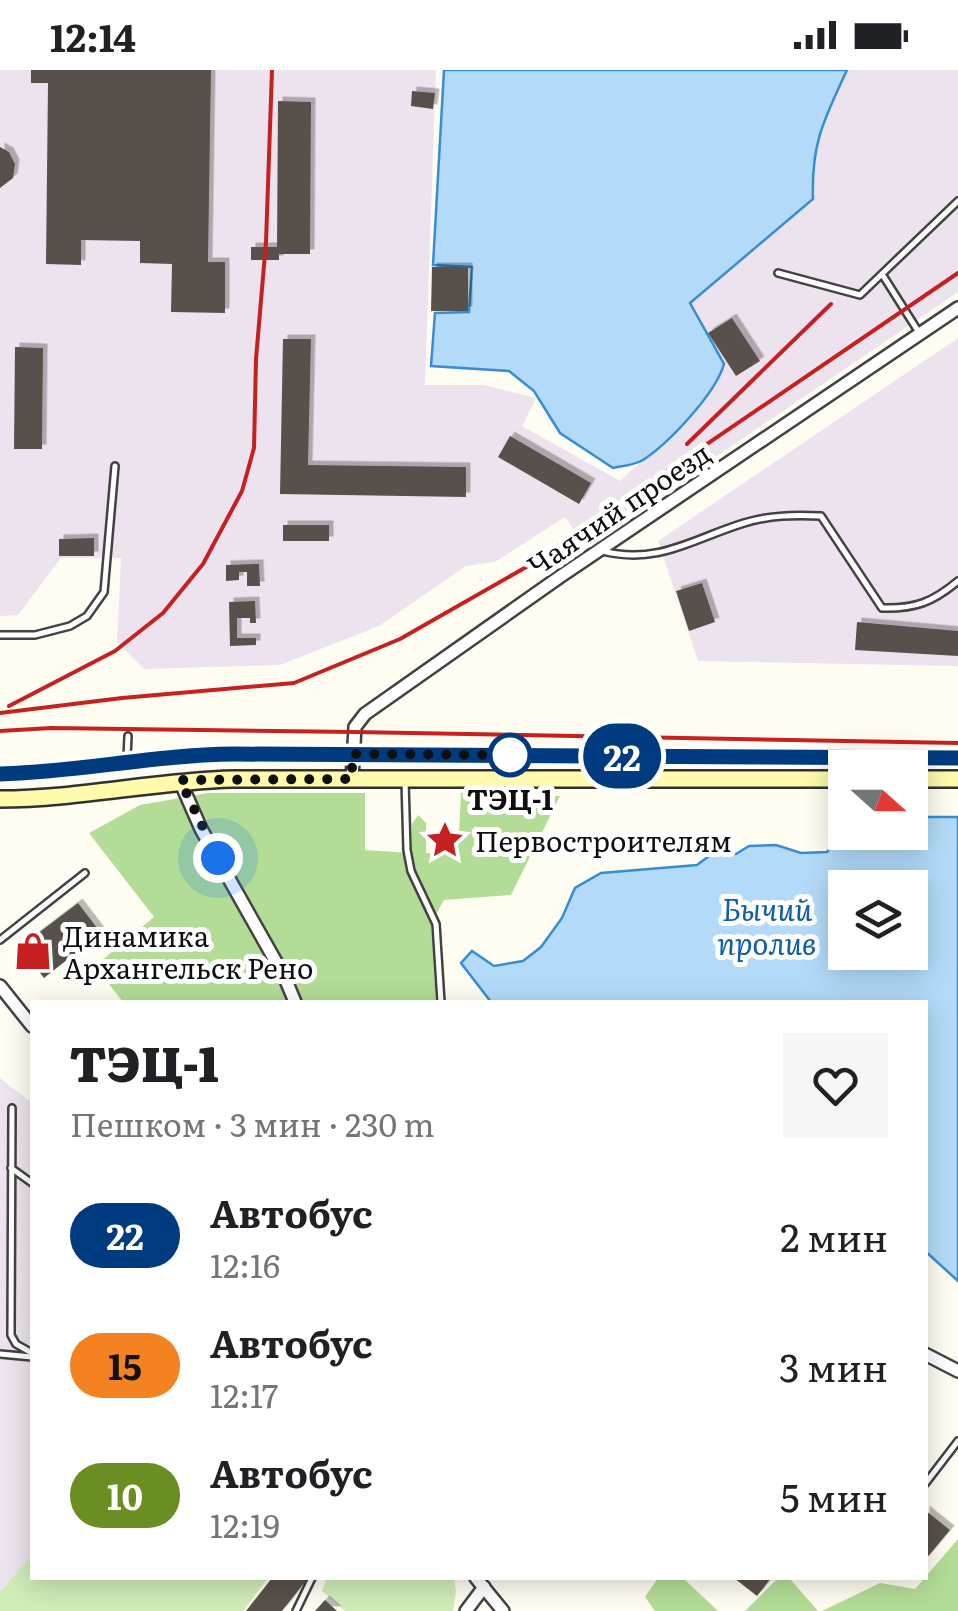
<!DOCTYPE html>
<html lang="ru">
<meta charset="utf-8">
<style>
body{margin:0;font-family:Literata,serif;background:#f6f6f6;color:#202124;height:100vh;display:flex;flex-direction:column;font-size:38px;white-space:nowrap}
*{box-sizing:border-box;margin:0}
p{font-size:32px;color:#757577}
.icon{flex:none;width:55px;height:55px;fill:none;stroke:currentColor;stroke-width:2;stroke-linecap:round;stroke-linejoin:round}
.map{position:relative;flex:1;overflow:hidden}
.drawer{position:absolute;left:30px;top:930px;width:898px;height:580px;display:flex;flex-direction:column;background:#fff;border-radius:0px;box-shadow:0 5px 25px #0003}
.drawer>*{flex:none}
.badge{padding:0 20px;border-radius:32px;font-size:35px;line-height:65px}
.needle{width:65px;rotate:111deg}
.tools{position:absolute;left:828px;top:680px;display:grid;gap:20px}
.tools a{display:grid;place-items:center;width:100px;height:100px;border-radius:0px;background:#fff;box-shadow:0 5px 25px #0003;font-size:50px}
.you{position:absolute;width:50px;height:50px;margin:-25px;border:8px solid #fff;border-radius:50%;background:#1a73e8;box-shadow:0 0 0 15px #1a73e833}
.map>.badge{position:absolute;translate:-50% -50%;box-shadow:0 0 0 5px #fff}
.round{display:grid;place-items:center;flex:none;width:105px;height:105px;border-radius:0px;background:#f6f6f6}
.summary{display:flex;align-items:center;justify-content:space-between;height:170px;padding:0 40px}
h1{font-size:48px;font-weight:800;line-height:75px}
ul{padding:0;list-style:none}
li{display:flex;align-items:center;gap:30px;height:130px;padding:0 40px}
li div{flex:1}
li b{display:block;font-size:38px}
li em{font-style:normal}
li .badge{min-width:110px;font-weight:700;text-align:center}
.status{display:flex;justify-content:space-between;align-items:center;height:70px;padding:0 50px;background:#fff;direction:ltr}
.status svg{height:28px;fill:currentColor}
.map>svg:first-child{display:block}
.industrial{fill:#ede3ee}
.green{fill:#d0ecb8}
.forest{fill:#b3dd96}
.water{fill:#b3dbf9;stroke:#368dd3;stroke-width:2.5;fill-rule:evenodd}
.building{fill:#58514b;filter:url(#shadow)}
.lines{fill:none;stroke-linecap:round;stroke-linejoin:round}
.service-casing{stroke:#424242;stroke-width:10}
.minor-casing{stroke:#424242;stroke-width:16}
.secondary-casing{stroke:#313131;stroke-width:20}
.service{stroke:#fff;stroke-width:5}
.minor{stroke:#fff;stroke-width:11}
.secondary{stroke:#fffaac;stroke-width:15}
.rail{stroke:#c62120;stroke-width:4}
.line-casing{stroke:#fff;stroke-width:22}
.line{stroke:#003b80;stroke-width:15}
.walk{stroke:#0f0f0f;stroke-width:10;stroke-dasharray:0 18}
.stop-dot{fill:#fff;stroke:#003b80;stroke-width:5}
.labels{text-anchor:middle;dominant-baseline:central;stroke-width:10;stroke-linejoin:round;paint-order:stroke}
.street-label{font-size:28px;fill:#0f0f0f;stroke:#fff}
.stop-label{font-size:28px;font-weight:bold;fill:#0f0f0f;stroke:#fff}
.poi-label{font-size:28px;fill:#0f0f0f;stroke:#fff;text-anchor:start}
.water-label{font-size:30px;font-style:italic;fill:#125ea7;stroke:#fff}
</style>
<div class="status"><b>12:14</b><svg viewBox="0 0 49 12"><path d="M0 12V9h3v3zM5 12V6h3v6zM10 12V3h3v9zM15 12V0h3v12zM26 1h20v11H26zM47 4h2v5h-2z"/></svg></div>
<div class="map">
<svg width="958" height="1541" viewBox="0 0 958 1541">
<defs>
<filter id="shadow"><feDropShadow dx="4.5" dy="-4.5" stdDeviation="0" flood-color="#0004"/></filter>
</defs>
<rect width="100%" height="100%" fill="#fffdf1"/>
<!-- industrial -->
<path class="industrial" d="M0,0H436L425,315H484L536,328L522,356L620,411L679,356L724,294L690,233L813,129L812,91L824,51L847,0H958V222L585,476L565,447L495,492L466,496L379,556L280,595L144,599L117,572L121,488H61L18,545L0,546Z
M958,268V596L698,591L658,471Z
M0,1008L32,1033V1508L0,1541Z"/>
<!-- green -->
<path class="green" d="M32,1485V1508H268L243,1541H0V1522Z
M327,1508H454L456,1522L453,1541H345L322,1521Z"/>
<!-- forest -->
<path class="forest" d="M208,723H365V780L412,783V754L418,745L426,753V783L458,785L461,723L560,726L511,825L444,830L431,853L436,932H123L95,896L154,847L89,763L140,735Z
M958,1469V1541H822L880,1513L915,1519Z
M658,1508H683L718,1541H655L645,1527Z
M778,1508L790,1509L818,1541H745Z"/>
<!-- water -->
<path class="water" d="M444,0H847C824,50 811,73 813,129L690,233L724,294C716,323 669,373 643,390C635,395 622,396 613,398L560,363L534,321L509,301L431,296L435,243L469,242L472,197L433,195Z
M845,746V762H910V747H958V1211L925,1181V932H491L461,893L472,881L494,896L523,891L541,877L562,848L575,818L601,803L697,795L713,783L736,784L749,776L776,775L801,783L827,782L840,765ZM845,818H910V882H845Z"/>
<!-- building -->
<path class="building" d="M31,0H211L208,192H225V243L171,242L172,194L140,193V171L81,170V195L46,194L48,13H31Z
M412,21L435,23L433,39L411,36Z
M278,31L311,32L310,184H279V190H251V177H277Z
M0,77L9,82L15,94L13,108L0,118Z
M432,197H468V241H431Z
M732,248L760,291L736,306L708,263Z
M283,269H311L308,395L466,397V427L280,424Z
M15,277L43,278L42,379H14Z
M510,366L591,413L579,434L498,387Z
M283,455H329V471H283Z
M94,468V486H59V469Z
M259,494L260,516H247V502H239V510L226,511V495Z
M702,513L715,552L689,561L676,521Z
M255,531L256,553H250V548H237V568H256V575L230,576L229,532Z
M857,552L958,561V586L855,580Z
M78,833L101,863L44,908L20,877Z
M925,1440L950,1460L925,1490Z
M272,1508H308L282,1541H246Z
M734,1508H771L757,1526Z
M325,1530L337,1541H315Z"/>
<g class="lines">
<!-- service casing -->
<g class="service-casing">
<path id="service" d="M778,203L860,225L958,131
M882,204L918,261
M602,481C659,495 692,469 744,453C770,445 794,445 821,446L882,538C915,539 933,532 958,511
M0,565H35L70,556L87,546L104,522L115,396
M127,688L128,666
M405,711L407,780L411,801L436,854L441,932
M0,870L85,803
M12,1038L11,1265L16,1274L32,1283
M11,1098L32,1113
M0,1284L32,1287
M925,1414L958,1371
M296,1541L312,1508"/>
</g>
<!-- minor casing -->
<g class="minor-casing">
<path id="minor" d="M352,709L355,657L365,644L561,506L958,238
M180,711L201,759L285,908L295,932
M0,916L32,956
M925,1284L958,1301
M476,1508L503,1541
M466,1541L484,1517"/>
</g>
<!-- secondary casing -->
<g class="secondary-casing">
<path id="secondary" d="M0,704C78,702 154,685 233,684L958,688
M910,709H958
M0,729C78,729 155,711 233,709H845"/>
</g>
<!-- service -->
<use href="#service" class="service"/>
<!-- minor -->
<use href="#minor" class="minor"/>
<!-- secondary -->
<use href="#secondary" class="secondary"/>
<!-- rail -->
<path class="rail" d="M687,374L831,234
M9,636L115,581L163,543L203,494L242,421L254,378L256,289L266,172L272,0
M0,643L122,628L294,613L400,569L528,496L958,203
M0,661L51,658L354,662L958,673"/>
</g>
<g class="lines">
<!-- line casing -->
<g class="line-casing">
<path id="line" d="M0,704C78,702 154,685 233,684L958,688"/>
</g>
<!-- line -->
<use href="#line" class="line"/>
<!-- walk -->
<path class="walk" d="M218,788L180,710L352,709V684L524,685H510"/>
</g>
<!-- icons -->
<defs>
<g id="sight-bare" transform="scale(3)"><path d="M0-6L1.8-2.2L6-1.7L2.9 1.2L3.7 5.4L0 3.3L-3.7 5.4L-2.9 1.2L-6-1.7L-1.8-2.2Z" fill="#c62120" stroke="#fff" stroke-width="2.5" paint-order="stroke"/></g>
<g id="shop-bare" transform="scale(3)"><path d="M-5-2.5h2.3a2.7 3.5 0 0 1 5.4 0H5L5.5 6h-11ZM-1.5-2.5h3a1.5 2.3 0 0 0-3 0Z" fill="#c62120" stroke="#fff" stroke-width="2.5" paint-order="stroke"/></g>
</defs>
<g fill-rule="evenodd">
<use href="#sight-bare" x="445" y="770"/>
<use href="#shop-bare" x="33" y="881"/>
</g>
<!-- markers -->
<circle class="stop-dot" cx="510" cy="685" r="20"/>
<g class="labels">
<!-- street labels -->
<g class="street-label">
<text transform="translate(618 438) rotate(-34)">Чаячий проезд</text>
</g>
<!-- stop labels -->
<g class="stop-label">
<text x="510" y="728">ТЭЦ-1</text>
</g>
<!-- poi labels -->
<g class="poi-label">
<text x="475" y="770">Первостроителям</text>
<text x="63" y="865">Динамика<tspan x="63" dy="32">Архангельск Рено</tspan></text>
</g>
<!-- water labels -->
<g class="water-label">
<text x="767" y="838">Бычий<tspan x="767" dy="34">пролив</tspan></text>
</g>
</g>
</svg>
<div class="tools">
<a><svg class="needle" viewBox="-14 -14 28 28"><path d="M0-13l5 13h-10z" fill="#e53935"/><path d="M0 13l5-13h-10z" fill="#757577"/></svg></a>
<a><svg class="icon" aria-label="layers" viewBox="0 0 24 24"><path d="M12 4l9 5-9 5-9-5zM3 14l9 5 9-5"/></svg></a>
</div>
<div class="you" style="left:218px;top:788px"></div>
<b class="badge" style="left:622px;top:686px;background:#003b80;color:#fff">22</b>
<section class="drawer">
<div class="summary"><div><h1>ТЭЦ-1</h1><p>Пешком · 3 мин · 230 m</p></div><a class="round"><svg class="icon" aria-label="heart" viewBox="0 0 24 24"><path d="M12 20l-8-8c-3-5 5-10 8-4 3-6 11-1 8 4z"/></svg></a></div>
<ul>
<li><span class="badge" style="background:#003b80;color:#fff">22</span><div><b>Автобус</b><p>12:16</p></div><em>2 мин</em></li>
<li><span class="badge" style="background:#f58220;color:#111">15</span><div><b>Автобус</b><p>12:17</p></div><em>3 мин</em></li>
<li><span class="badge" style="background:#6b8e23;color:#fff">10</span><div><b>Автобус</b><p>12:19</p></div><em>5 мин</em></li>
</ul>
</section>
</div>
